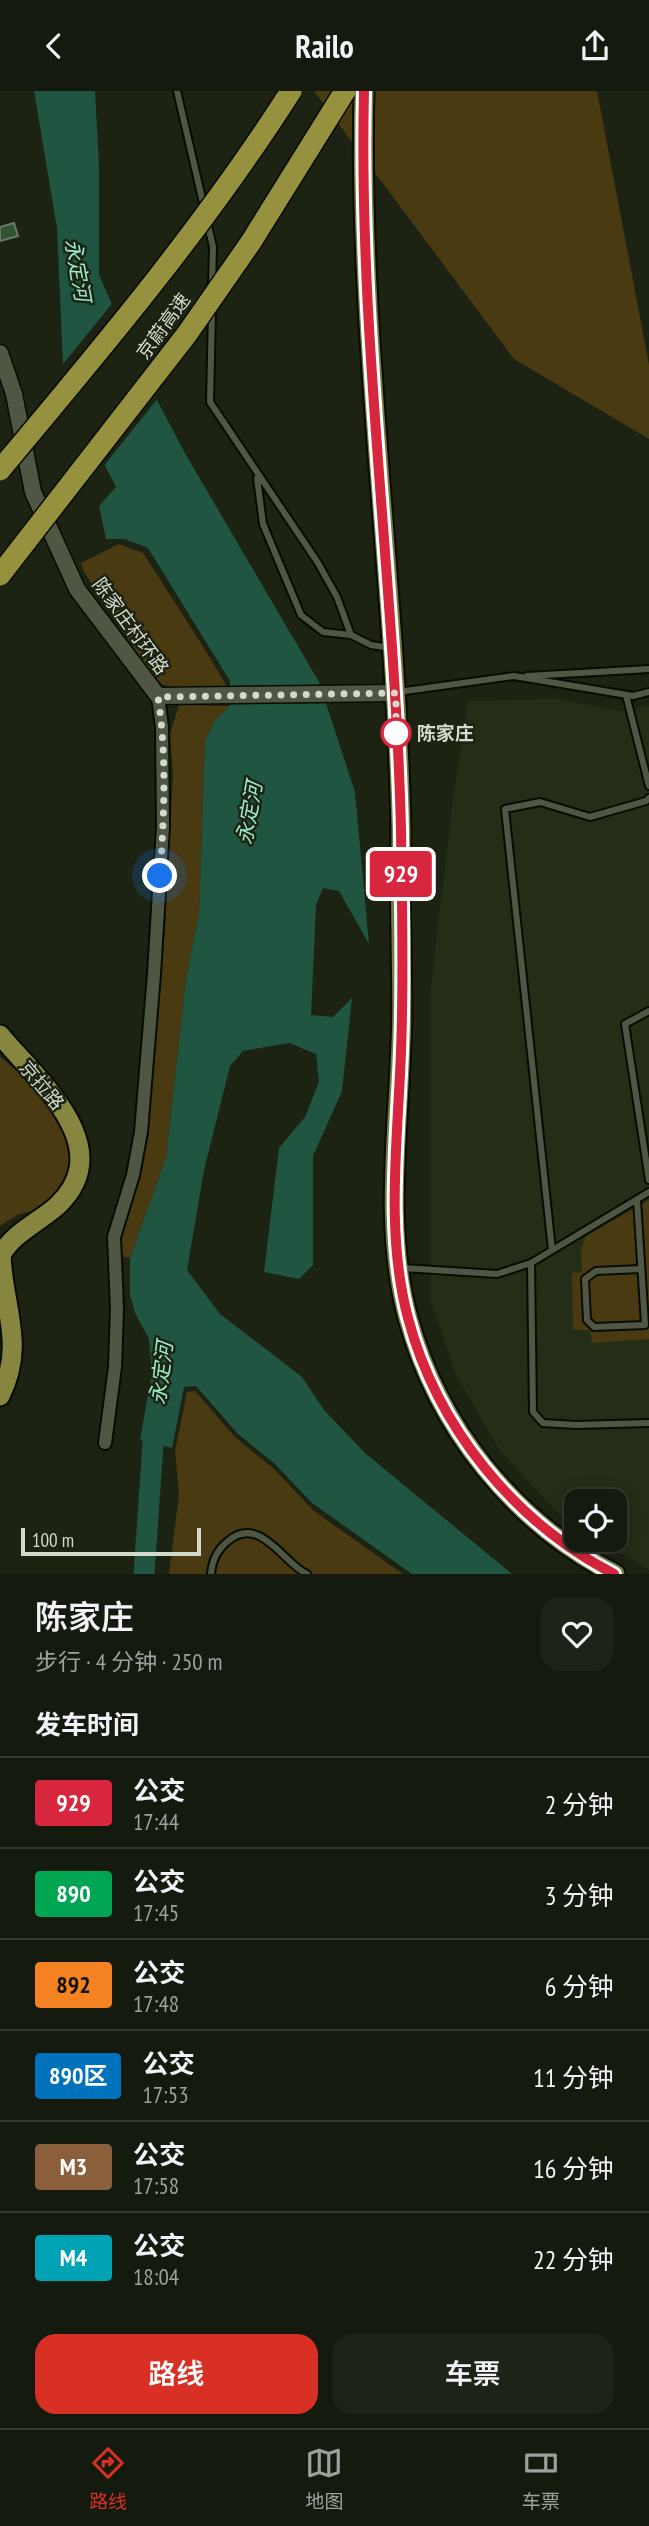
<!DOCTYPE html>
<html lang="zh">
<meta charset="utf-8">
<style>
body{margin:0;font-family:"PT Sans Narrow","Noto Sans SC",sans-serif;background:#1e2317;color:#f1f3f6;height:100vh;display:flex;flex-direction:column;font-size:26px;white-space:nowrap}
*{box-sizing:border-box;margin:0}
p{font-size:23px;color:#9da19e}
.icon{flex:none;width:38px;height:38px;fill:none;stroke:currentColor;stroke-width:2;stroke-linecap:round;stroke-linejoin:round}
.map{position:relative;height:1483px;overflow:hidden}
.drawer{display:flex;flex-direction:column;background:#151a0e;flex:1}
.drawer>*{flex:none}
.badge{padding:0 14px;border-radius:5px;font-size:24px;line-height:46px}
.fabs{position:absolute;left:564px;top:1398px;display:grid;gap:14px}
.fabs a{display:grid;place-items:center;width:63px;height:63px;border-radius:14px;background:#151a0e;box-shadow:0 4px 18px #0003,0 0 0 2px #34382e;font-size:35px}
.scale{position:absolute;left:21px;bottom:18px;width:180px;box-sizing:border-box;padding-left:7px;border:4px solid #d4d9ce;border-top:0;font-size:19px;line-height:24px;white-space:nowrap;color:#d4d9ce;-webkit-text-stroke:5px #1c2313;paint-order:stroke}
.you{position:absolute;width:35px;height:35px;margin:-18px;border:5px solid #fff;border-radius:50%;background:#1a73e8;box-shadow:0 0 0 10px #1a73e833}
.map>.badge{position:absolute;translate:-50% -50%;box-shadow:0 0 0 4px #fff}
h2{padding:0 35px;font-size:26px;line-height:63px}
.round{display:grid;place-items:center;flex:none;width:74px;height:74px;border-radius:21px;background:#1e2317}
.headline{display:flex;align-items:center;justify-content:space-between;height:119px;padding:0 35px}
h1{font-size:33px;font-weight:600;line-height:52px}
.button{display:flex;gap:14px;margin-top:auto;padding:14px 35px}
.button a{flex:1;height:80px;border-radius:21px;background:#d93025;color:#fff;font-size:28px;font-weight:600;line-height:80px;text-align:center}
.button a+a{background:#1e2317;color:#f1f3f6}
ul{padding:0;list-style:none}
li{display:flex;align-items:center;gap:21px;height:91px;padding:0 35px;border-top:2px solid #34382e}
li div{flex:1}
li b{display:block;font-size:26px}
li em{font-style:normal}
li .badge{min-width:77px;font-weight:700;text-align:center}
header{display:flex;justify-content:space-between;align-items:center;height:91px;padding:0 35px;background:#151a0e;font-size:32px;font-weight:600}
.dock{display:flex;justify-content:space-around;align-items:center;height:98px;border-top:2px solid #34382e;background:#151a0e;font-size:19px;color:#9da19e}
.dock a{display:grid;justify-items:center;gap:4px}
.dock .active{color:#d93025}
.map>svg:first-child{display:block}
.built{fill:#242d16}
.green{fill:#4a3a11}
.water{fill:#205542}
.pier{fill:#1c2313}
.lines{fill:none;stroke-linecap:round;stroke-linejoin:round}
.river{stroke:#205542;stroke-width:21}
.building{fill:#315434;stroke:#697969;stroke-width:2}
.service-casing{stroke:#070c01;stroke-width:10}
.minor-casing{stroke:#070c01;stroke-width:16}
.tertiary-casing{stroke:#070c01;stroke-width:19}
.primary-casing{stroke:#070c01;stroke-width:23}
.trunk-casing{stroke:#070c01;stroke-width:23}
.service{stroke:#4f5744;stroke-width:6}
.minor{stroke:#4f5744;stroke-width:12}
.tertiary{stroke:#4f5744;stroke-width:16}
.primary{stroke:#797a41;stroke-width:19}
.trunk{stroke:#878640;stroke-width:19}
.motorway-bridge-casing{stroke:#070c01;stroke-width:24;stroke-linecap:butt}
.motorway-bridge{stroke:#95913f;stroke-width:21}
.line-casing{stroke:#fff;stroke-width:16}
.line{stroke:#d7263d;stroke-width:10}
.walk{stroke:#d4d9ce;stroke-width:7;stroke-dasharray:0 12.6}
.stop-dot{fill:#fff;stroke:#d7263d;stroke-width:3.5}
.labels{text-anchor:middle;dominant-baseline:central;stroke-width:5;stroke-linejoin:round;paint-order:stroke}
.street-label{font-size:19px;fill:#d4d9ce;stroke:#1c2313}
.stop-label{font-size:19px;font-weight:bold;fill:#d4d9ce;stroke:#1c2313;text-anchor:start}
.water-label{font-size:21px;font-style:italic;fill:#98ecca;stroke:#1c2313}
</style>
<header><svg class="icon" aria-label="back" viewBox="0 0 24 24"><path d="M15 5l-7 7 7 7"/></svg>Railo<svg class="icon" aria-label="share" viewBox="0 0 24 24"><path d="M12 15V3M7 8l5-5 5 5M5 13v7h14v-7"/></svg></header>
<div class="map">
<svg width="649" height="1483" viewBox="0 0 649 1483">
<rect width="100%" height="100%" fill="#1c2313"/>
<!-- built -->
<path class="built" d="M558,608L620,620L649,615V1479L598,1449H614V1410H576V1435L565,1429L500,1360L456,1284L431,1210V894L453,709L468,610Z"/>
<!-- green -->
<path class="green" d="M314,0H597L649,274V348L514,268Z
M119,453L143,462L199,549L228,597L196,599L163,594L150,581L84,481L81,472Z
M179,614L230,615L215,629L205,650L199,822L186,888L166,1067L130,1167L114,1164L142,1080L151,1009L165,839L173,684L170,643Z
M0,966L38,997L61,1030L74,1066L65,1098L43,1117L17,1124L0,1135Z
M649,1109V1248L592,1252L590,1239H573L572,1182L582,1181L581,1158L586,1145Z
M195,1300L235,1346L274,1378L314,1420L403,1483H169L179,1404L175,1360L187,1301Z"/>
<!-- water -->
<path class="water" d="M34,0H95L99,77V184L140,277L186,364L319,591L355,701L369,853L339,800L323,797L316,814L311,924L333,926L352,907L342,1000L313,1065V1174L299,1188L264,1181L279,1057L305,1026L319,991L316,963L289,952L243,960L230,975L204,1079L187,1179L220,1223L302,1286L324,1319L365,1362L512,1483H412L312,1412L274,1372L238,1343L196,1295L184,1296L172,1357L140,1349L152,1281L149,1248L135,1222L130,1204V1167L166,1067L186,888L199,822L205,650L215,629L230,615V590L148,457L125,448H106L99,415L116,396L64,295L57,137Z"/>
<!-- pier -->
<path class="pier" d="M114,210L159,306L102,377L61,296L60,277Z"/>
<g class="lines">
<!-- river -->
<path class="river" d="M144,1483L155,1324"/>
</g>
<!-- building -->
<path class="building" d="M14,132L18,145L0,150V136Z"/>
<g class="lines">
<!-- service casing -->
<g class="service-casing">
<path id="service" d="M177,0L204,116
M207,130L213,156L212,195
M212,220L210,311L318,472L337,506L351,544L371,554L390,557
M257,387L263,433L301,524L323,541L351,544
M527,585L649,578
M398,601L514,585L633,605L649,601
M626,604L649,695
M649,920L625,933L649,1089
M637,1109L645,1234L594,1236L587,1229L585,1188L596,1180L641,1178
M552,1159L505,718L540,711L590,726L646,710L649,707
M531,1172L533,1321L543,1332L576,1334L649,1332
M403,1177L497,1183L531,1172L649,1101
M211,1483C212,1470 218,1458 228,1450C260,1423 284,1473 307,1483"/>
</g>
<!-- minor casing -->
<g class="minor-casing">
<path id="minor" d="M105,1352L115,1276L117,1217L114,1146L133,1084L141,1041L154,883L163,736L162,636L158,605"/>
</g>
<!-- tertiary casing -->
<g class="tertiary-casing">
<path id="tertiary" d="M0,262L14,303L33,401L77,498L158,605L396,602"/>
</g>
<!-- primary casing -->
<g class="primary-casing">
<path id="primary" d="M364,0C358,247 396,492 401,739C401,773 400,808 401,842C401,879 403,915 401,952C398,1042 384,1139 408,1227C438,1336 513,1431 615,1483"/>
</g>
<!-- trunk casing -->
<g class="trunk-casing">
<path id="trunk" d="M0,944C37,989 120,1056 57,1115C39,1131 13,1142 1,1164C3,1217 26,1254 0,1305"/>
</g>
<!-- service -->
<use href="#service" class="service"/>
<!-- minor -->
<use href="#minor" class="minor"/>
<!-- tertiary -->
<use href="#tertiary" class="tertiary"/>
<!-- primary -->
<use href="#primary" class="primary"/>
<!-- trunk -->
<use href="#trunk" class="trunk"/>
<!-- motorway-bridge casing -->
<g class="motorway-bridge-casing">
<path id="motorway-bridge" d="M0,379C102,257 205,135 291,0
M0,484L187,243L251,151L345,0"/>
</g>
<!-- motorway-bridge -->
<use href="#motorway-bridge" class="motorway-bridge"/>
</g>
<g class="lines">
<!-- line casing -->
<g class="line-casing">
<path id="line" d="M364,0C358,247 395,492 401,739C402,812 404,887 401,960C398,1048 385,1141 408,1227C437,1336 514,1431 614,1483"/>
</g>
<!-- line -->
<use href="#line" class="line"/>
<!-- walk -->
<path class="walk" d="M160,785C164,726 167,664 158,606L396,602V642"/>
</g>
<!-- markers -->
<circle class="stop-dot" cx="396" cy="642" r="14"/>
<g class="labels">
<!-- street labels -->
<g class="street-label">
<text transform="translate(163 235) rotate(-54)">京蔚高速</text>
<text transform="translate(131 535) rotate(54)">陈家庄村环路</text>
<text transform="translate(42 994) rotate(50)">京拉路</text>
</g>
<!-- stop labels -->
<g class="stop-label">
<text x="417" y="642">陈家庄</text>
</g>
<!-- water labels -->
<g class="water-label">
<text transform="translate(78 179) rotate(80)">永定河</text>
<text transform="translate(249 722) rotate(-80)">永定河</text>
<text transform="translate(161 1282) rotate(-83)">永定河</text>
</g>
</g>
</svg>
<div class="fabs">
<a><svg class="icon" aria-label="locate" viewBox="0 0 24 24"><circle cx="12" cy="12" r="6"/><path d="M12 2v4M12 18v4M2 12h4M18 12h4"/></svg></a>
</div>
<div class="scale">100 m</div>
<div class="you" style="left:160px;top:785px"></div>
<b class="badge" style="left:401px;top:783px;background:#d7263d;color:#fff">929</b>
</div>
<section class="drawer">
<div class="headline"><div><h1>陈家庄</h1><p>步行 · 4 分钟 · 250 m</p></div><a class="round"><svg class="icon" aria-label="heart" viewBox="0 0 24 24"><path d="M12 20l-8-8c-3-5 5-10 8-4 3-6 11-1 8 4z"/></svg></a></div>
<h2>发车时间</h2>
<ul>
<li><span class="badge" style="background:#d7263d;color:#fff">929</span><div><b>公交</b><p>17:44</p></div><em>2 分钟</em></li>
<li><span class="badge" style="background:#00a651;color:#fff">890</span><div><b>公交</b><p>17:45</p></div><em>3 分钟</em></li>
<li><span class="badge" style="background:#f58220;color:#111">892</span><div><b>公交</b><p>17:48</p></div><em>6 分钟</em></li>
<li><span class="badge" style="background:#0072bc;color:#fff">890区</span><div><b>公交</b><p>17:53</p></div><em>11 分钟</em></li>
<li><span class="badge" style="background:#8b5e3c;color:#fff">M3</span><div><b>公交</b><p>17:58</p></div><em>16 分钟</em></li>
<li><span class="badge" style="background:#00a3b4;color:#fff">M4</span><div><b>公交</b><p>18:04</p></div><em>22 分钟</em></li>
</ul>
<div class="button"><a>路线</a><a>车票</a></div>
</section>
<nav class="dock">
<a class="active"><svg class="icon" aria-label="directions" viewBox="0 0 24 24"><path d="M12 3l9 9-9 9-9-9zM9 14v-3h6M13 9l2 2-2 2"/></svg>路线</a>
<a><svg class="icon" aria-label="map" viewBox="0 0 24 24"><path d="M3 6l6-2 6 2 6-2v14l-6 2-6-2-6 2zM9 4v14M15 6v14"/></svg>地图</a>
<a><svg class="icon" aria-label="tickets" viewBox="0 0 24 24"><path d="M3 7h18v10H3zM15 7v10"/></svg>车票</a>
</nav>
